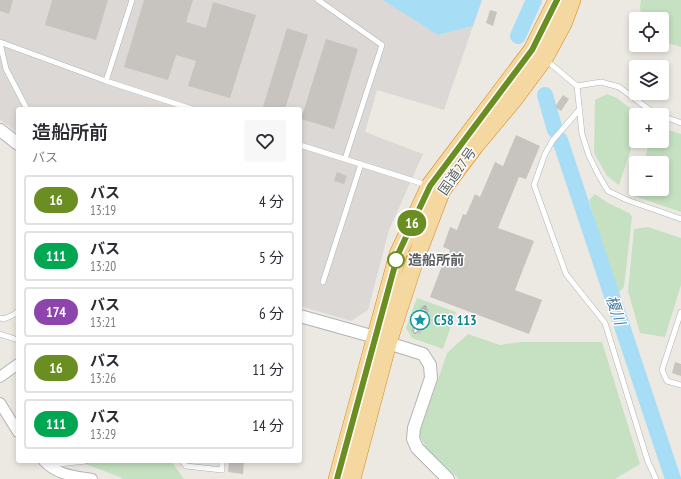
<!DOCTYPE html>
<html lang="ja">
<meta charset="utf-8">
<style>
body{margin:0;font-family:"PT Sans Narrow","Noto Sans JP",sans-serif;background:#f7f7f7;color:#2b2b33;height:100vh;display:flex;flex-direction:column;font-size:15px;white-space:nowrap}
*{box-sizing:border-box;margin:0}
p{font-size:13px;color:#7c7c81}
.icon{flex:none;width:22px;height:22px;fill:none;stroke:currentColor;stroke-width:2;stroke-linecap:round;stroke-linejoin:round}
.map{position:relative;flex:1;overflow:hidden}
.side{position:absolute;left:16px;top:107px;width:286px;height:356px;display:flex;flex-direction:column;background:#fff;border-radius:4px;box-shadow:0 2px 6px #0003}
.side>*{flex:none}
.badge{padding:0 8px;border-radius:13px;font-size:14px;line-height:26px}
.tools{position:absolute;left:629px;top:12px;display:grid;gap:8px}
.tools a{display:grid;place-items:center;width:40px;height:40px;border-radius:4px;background:#fff;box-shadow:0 2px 6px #0003;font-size:20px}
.map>.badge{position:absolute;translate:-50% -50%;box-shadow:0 0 0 2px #fff}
.round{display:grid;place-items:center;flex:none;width:42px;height:42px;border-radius:4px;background:#f7f7f7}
.summary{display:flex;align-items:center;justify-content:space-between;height:68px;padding:0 16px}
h1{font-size:19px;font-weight:600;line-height:30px}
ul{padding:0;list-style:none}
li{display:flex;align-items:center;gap:12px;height:50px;margin:0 8px 6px;padding:0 8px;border:2px solid #e1e1e2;border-radius:4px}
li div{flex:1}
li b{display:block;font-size:15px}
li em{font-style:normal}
li .badge{min-width:44px;font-weight:700;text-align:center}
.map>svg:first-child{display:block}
.industrial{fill:#dbd8d5}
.green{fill:#c5e1c1}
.water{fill:#a8ddf6}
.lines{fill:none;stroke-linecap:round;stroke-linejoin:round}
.river{stroke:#a8ddf6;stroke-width:16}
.building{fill:#c7c4c0}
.service-casing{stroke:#b0b3b7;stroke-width:6}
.minor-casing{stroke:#b0b3b7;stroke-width:12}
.tertiary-casing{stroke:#b0b3b7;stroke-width:14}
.trunk-casing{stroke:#d88616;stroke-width:18}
.service{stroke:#fff;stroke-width:5}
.minor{stroke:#fff;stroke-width:10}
.tertiary{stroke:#fff;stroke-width:12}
.trunk{stroke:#f4d8a0;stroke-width:17}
.rail-casing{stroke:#b1b2b2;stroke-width:4}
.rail{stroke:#fff;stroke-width:2.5;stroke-dasharray:8;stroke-linecap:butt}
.line-casing{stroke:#fff;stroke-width:9}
.line{stroke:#6b8e23;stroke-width:6}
.stop-dot{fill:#fff;stroke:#6b8e23;stroke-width:2}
.labels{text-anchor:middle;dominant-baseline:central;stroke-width:3;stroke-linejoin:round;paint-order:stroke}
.street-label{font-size:14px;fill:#5b5f62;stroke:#fff}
.stop-label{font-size:14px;font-weight:bold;fill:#5b5f62;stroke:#fff;text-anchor:start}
.culture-label{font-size:14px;font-weight:bold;fill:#0d838f;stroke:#fff;text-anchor:start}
.water-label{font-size:15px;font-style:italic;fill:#457a9e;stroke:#fff}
</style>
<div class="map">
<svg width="681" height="479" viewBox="0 0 681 479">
<rect width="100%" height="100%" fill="#ece9e3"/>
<!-- industrial -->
<path class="industrial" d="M0,0H385L438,35L473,26L444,110L377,90L365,132L423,154L389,230L368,310L351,321L300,306V109H18V133L0,120Z"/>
<!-- green -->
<path class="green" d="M641,0H681V47L662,41V19H642L640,7Z
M607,94L617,98L635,112L636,128L630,152L619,185L607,176L594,153L595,100Z
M662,128L681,134V212L634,196L636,189H662V163H643L650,141H662Z
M595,194L608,203L629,213L632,217L624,287L618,293L609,269L589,200Z
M648,227L681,238V285L665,337L640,333L628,291L634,229Z
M417,298L456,312L443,349L412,338L406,328Z
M468,334L500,345L521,342H602L640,464L615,479H459L426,448L419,435L447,353Z
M77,461H171L184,479H123L120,477Z"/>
<!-- water -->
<path class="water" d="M383,0H482L473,26L438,35Z"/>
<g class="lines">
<!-- river -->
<path class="river" d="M518,36L534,0
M545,95L555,130
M560,140L673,479"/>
</g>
<!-- building -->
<path class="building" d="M0,0H13L9,14L0,11Z
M52,0H108L96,40L45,25Z
M144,0H193L186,22L206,28L213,2L256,15L230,98L188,86L196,61L176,55L168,80L124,67Z
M490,10L497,12L493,26L486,23Z
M287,28L308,35L285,109H271L263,107Z
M326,39L358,49L334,129L301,119Z
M563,95L569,99L561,111L555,107Z
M516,135L540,146L526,179L519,177L498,228L534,241L515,290L542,300L529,334L430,297L443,263H444L450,250L443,247L450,227L457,230L463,214L466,215L475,194L480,197L495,162L503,166Z
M337,172L347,176L344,184L334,181Z
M421,306L429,309L420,334L411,331Z
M675,362L681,364V376L672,373Z
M229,461H244L243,474L228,472Z"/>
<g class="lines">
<!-- service casing -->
<g class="service-casing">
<path id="service" d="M318,0L382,45L345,159
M0,42L106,81L192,109
M0,43L6,69L27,109
M546,60L577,86L582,134L589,156L599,176L608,191L627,200L681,219
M106,81L132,0
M577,86L601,82L619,87L654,113L658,115
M579,110L553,140L545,154L534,185L566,274L605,323L648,462L656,479
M662,116L681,123
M300,145L427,185
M323,282L361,164
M681,312L662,370L667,381L681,385
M0,318L4,319L15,314L18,311
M0,334L18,340
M182,461L186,466L222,470V461
M49,465L86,461"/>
</g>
<!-- minor casing -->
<g class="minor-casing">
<path id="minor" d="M0,377L18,364
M0,403L18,432
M44,461C57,475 74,476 92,479"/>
</g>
<!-- tertiary casing -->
<g class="tertiary-casing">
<path id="tertiary" d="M0,130L18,144
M300,316L375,337L388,343L423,354L430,365L431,378L414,428L413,439L417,448L448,479"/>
</g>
<!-- trunk casing -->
<g class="trunk-casing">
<path id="trunk" d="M337,479L398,254L430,185L532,50L557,0
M352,479L388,343L414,263L442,190L475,146L515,98L544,59L563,24L572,0"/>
</g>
<!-- service -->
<use href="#service" class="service"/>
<!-- minor -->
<use href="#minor" class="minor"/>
<!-- tertiary -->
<use href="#tertiary" class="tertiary"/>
<!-- trunk -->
<use href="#trunk" class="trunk"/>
<!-- rail casing -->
<g class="rail-casing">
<path id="rail" d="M415,332L425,307"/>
</g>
<!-- rail -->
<use href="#rail" class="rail"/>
</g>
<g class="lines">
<!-- line casing -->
<g class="line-casing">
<path id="line" d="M337,479L398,254L430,186L532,50L557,0"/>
</g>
<!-- line -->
<use href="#line" class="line"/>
</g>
<!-- icons -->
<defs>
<g id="sight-ring" transform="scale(1)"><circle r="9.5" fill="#fff" stroke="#0f9aa8" stroke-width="1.5"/><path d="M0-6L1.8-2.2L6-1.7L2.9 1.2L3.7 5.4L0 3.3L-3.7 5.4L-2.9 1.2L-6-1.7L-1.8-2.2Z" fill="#0f9aa8"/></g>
</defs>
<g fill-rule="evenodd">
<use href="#sight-ring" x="420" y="320"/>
</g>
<!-- markers -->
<circle class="stop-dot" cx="396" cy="260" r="8"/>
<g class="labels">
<!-- street labels -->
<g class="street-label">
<text transform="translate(457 171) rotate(-55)">国道27号</text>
</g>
<!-- stop labels -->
<g class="stop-label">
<text x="408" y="260">造船所前</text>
</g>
<!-- culture labels -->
<g class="culture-label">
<text x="434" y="320">C58 113</text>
</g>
<!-- water labels -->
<g class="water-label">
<text transform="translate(616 310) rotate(71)">榎川</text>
</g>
</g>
</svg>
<div class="tools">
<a><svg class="icon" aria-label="locate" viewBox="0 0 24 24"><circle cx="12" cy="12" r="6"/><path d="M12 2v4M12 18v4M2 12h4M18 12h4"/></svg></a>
<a><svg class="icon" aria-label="layers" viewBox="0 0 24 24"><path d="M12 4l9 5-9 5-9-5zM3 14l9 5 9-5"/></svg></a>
<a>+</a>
<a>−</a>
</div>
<b class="badge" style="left:412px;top:223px;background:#6b8e23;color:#fff">16</b>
<section class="side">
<div class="summary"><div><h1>造船所前</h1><p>バス</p></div><a class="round"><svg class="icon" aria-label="heart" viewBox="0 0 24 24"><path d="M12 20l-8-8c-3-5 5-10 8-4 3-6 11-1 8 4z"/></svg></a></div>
<ul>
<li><span class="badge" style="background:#6b8e23;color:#fff">16</span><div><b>バス</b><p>13:19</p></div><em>4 分</em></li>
<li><span class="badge" style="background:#00a651;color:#fff">111</span><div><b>バス</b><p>13:20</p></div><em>5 分</em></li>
<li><span class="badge" style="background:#8e44ad;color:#fff">174</span><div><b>バス</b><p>13:21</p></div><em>6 分</em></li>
<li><span class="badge" style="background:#6b8e23;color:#fff">16</span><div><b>バス</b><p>13:26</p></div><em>11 分</em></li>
<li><span class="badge" style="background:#00a651;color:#fff">111</span><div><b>バス</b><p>13:29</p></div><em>14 分</em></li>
</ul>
</section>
</div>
